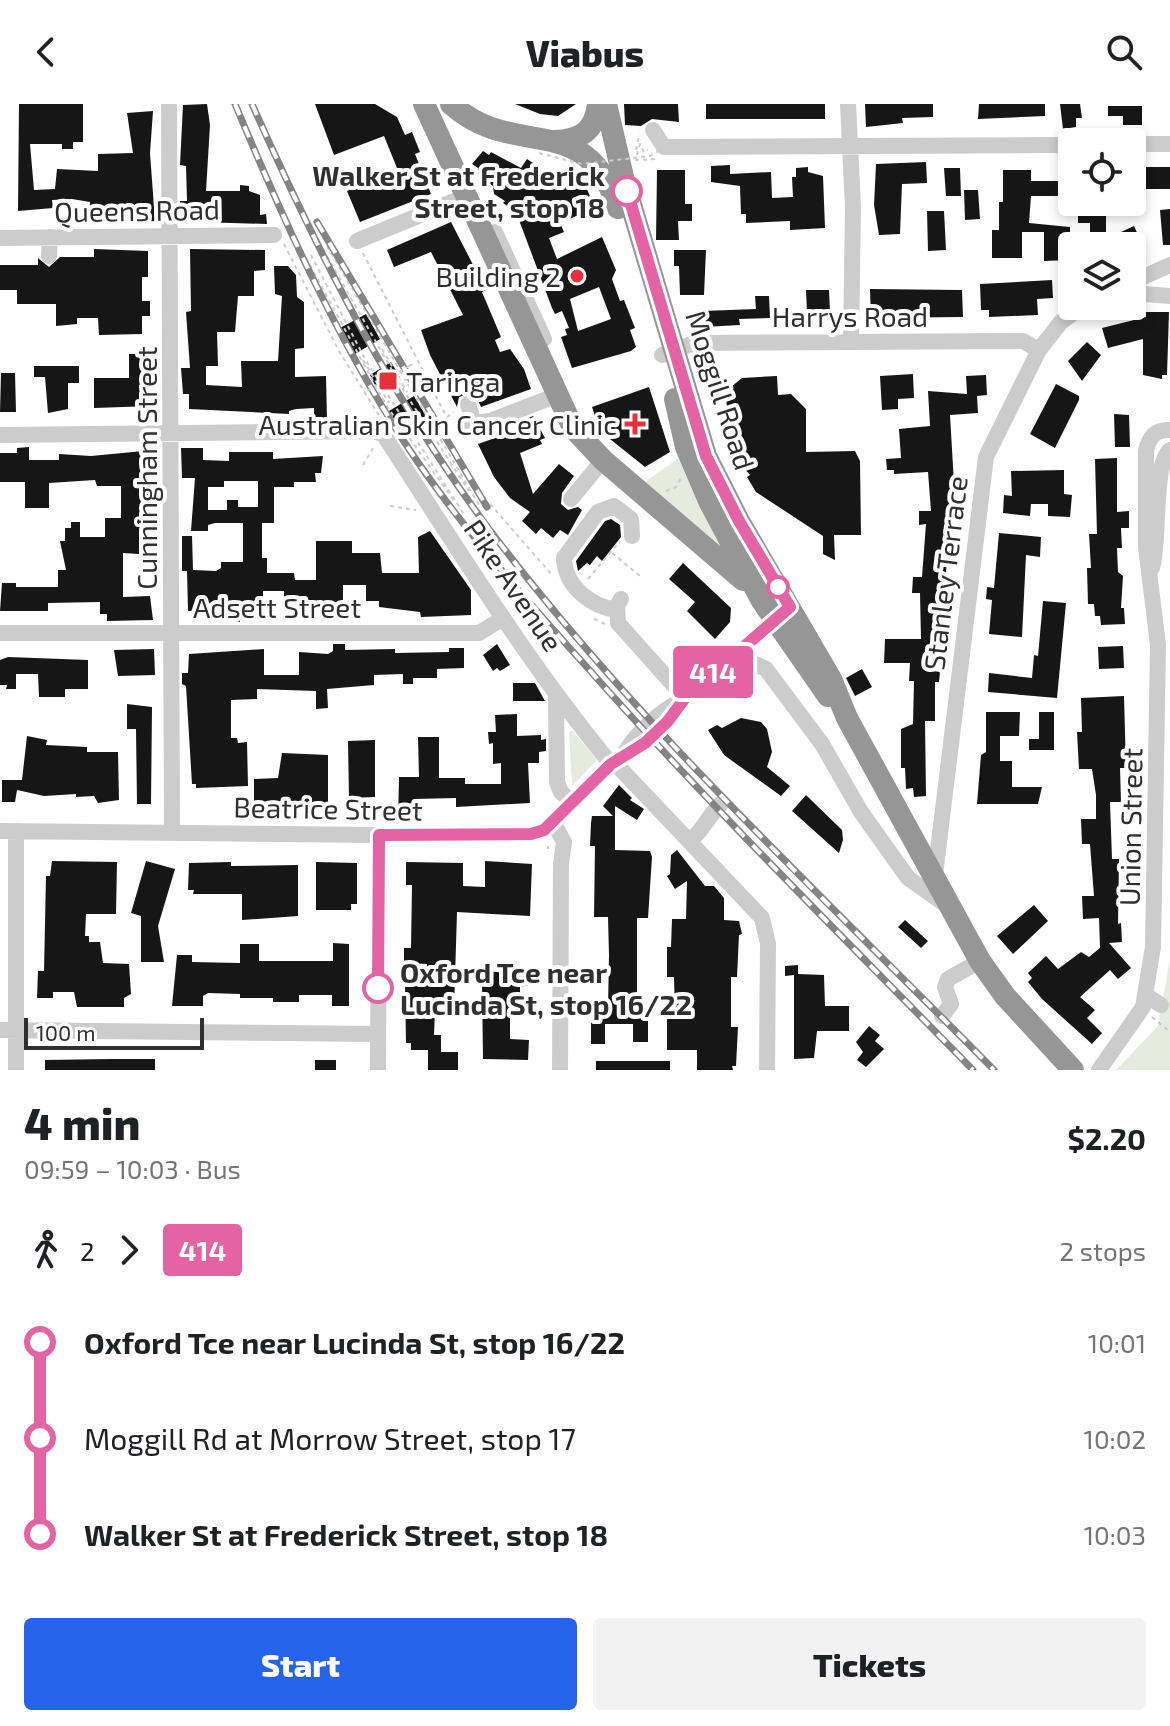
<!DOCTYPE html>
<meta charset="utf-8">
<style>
body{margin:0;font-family:"Exo 2",sans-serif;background:#f2f2f2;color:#202124;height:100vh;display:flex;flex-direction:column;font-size:30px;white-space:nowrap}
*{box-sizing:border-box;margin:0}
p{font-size:26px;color:#757577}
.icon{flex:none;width:44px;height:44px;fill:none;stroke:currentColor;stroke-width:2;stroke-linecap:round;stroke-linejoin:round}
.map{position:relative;height:966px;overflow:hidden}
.panel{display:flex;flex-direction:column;background:#fff;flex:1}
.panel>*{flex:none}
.badge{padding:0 16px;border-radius:6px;font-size:28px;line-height:52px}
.fabs{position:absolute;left:1058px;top:24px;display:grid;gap:16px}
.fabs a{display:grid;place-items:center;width:88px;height:88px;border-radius:8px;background:#fff;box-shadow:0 4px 12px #0003;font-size:40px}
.scale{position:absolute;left:24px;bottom:20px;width:180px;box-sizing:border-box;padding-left:8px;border:4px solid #2f2f2f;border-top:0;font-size:22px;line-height:28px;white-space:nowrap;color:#2f2f2f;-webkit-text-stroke:6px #fff;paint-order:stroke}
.map>.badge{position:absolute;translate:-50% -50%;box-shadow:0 0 0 4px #fff}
.legs{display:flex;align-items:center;gap:12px;height:88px;padding:0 24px;font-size:26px}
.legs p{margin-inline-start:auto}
.headline{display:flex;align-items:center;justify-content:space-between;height:136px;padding:0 24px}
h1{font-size:44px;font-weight:800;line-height:60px}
.action{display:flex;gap:16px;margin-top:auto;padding:16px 24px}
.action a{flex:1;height:92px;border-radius:8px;background:#2563eb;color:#fff;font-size:32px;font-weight:800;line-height:92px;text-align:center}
.action a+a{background:#f2f2f2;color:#202124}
ul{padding:0 24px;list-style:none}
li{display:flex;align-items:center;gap:28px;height:96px;font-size:30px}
li i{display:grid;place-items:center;width:12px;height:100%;margin:0 10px;background:currentColor}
li i::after{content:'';width:20px;height:20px;margin:-10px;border:6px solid;border-radius:50%;background:#fff}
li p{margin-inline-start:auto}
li:first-child i{background:linear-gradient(#0000 50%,currentColor 0)}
li:last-child i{background:linear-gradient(currentColor 50%,#0000 0)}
header{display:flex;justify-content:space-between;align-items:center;height:104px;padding:0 24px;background:#fff;font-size:36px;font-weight:800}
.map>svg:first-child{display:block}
.green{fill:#e5ecdd}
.building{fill:#161616;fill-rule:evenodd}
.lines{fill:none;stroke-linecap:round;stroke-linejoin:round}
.path{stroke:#ccc;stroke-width:2;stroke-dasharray:4 4;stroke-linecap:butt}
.minor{stroke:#ccc;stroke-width:16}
.highway{stroke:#969696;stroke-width:22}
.rail-casing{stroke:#848484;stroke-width:7}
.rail{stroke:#fff;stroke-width:4;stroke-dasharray:12;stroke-linecap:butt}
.path-bridge{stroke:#ccc;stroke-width:2;stroke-dasharray:4 4;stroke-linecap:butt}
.line-1-casing{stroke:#fff;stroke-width:18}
.line-1{stroke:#e463a4;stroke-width:12}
.stop-1-dot{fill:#fff;stroke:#e463a4;stroke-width:4}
.poi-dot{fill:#e6313d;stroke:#fff;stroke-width:3}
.labels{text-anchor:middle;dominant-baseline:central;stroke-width:8;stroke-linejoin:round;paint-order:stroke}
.stop-label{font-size:28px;font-weight:bold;fill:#2f2f2f;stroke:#fff;text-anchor:end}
.street-label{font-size:28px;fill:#2f2f2f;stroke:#fff}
.poi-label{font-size:28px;fill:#2f2f2f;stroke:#fff;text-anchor:end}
</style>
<header><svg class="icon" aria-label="back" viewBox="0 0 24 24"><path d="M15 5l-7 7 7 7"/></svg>Viabus<svg class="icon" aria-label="search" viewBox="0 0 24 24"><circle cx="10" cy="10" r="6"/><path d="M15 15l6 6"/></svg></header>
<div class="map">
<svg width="1170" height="966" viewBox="0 0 1170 966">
<rect width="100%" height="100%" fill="#fff"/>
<!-- green -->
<path class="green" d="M679,354L730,451L645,378Z
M572,626L597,656L572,682L569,628Z
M1170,855V966H1116L1158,922Z"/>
<!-- building -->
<path class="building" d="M19,0H83V38H73V45H62V40H30L34,86L55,85L57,65L98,67V50L133,49L127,9L153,7L150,49L155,117L140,118V113H90V98L72,95L52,96L53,104L18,107Z
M207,0L210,21L206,87H240V81L249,82V87L260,91V111L266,110L267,120L198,118L180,112V97H187L186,62L180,61L183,1Z
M315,0H375L397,13L405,31L412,28L420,48L415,50L431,90L360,118L347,87L397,64L384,32L334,51Z
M515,0H576L558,12L540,10Z
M624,0H678L679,18L652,15L641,22L625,21Z
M706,0H825V15H706Z
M865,0H933V13L902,14L903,19L866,23Z
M979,0H1045V12L978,15Z
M1060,0H1080L1082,14H1076V23L1063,25Z
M1108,2H1142V21H1123V12H1108Z
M483,47L489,51L491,48L521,64L527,55L554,73L574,65L577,71L580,69L592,97L587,99L590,106L560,119L564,128L549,134L557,155L602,133L616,166L612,175L620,197L624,196L635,224L630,226L636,243L631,247L572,264L561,233L567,231L565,225L569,224L562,207L555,210L552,204L516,108L503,99L505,97L494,90L493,82L478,71V64L472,60ZM599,183L611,215L578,227L570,195Z
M926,58L927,79L902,80L900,130L879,131L874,101L876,60Z
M730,61V70L771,68L772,94L793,93L792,73H796V64L808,63V68L823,72L825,124L790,126V117L746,119V110H741L740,82L711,78V62Z
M1058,61H1070V92H1031L1029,119L1070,123V156L1044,157V128H1022V154H992V126H999V98H1003V66H1031V77H1058Z
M1146,63H1170V85H1146Z
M944,64H960L961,92H946Z
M657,66H685V100H692V117H678L679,136H656Z
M964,86H978L980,115L965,116Z
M1078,98H1106V135L1134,122L1144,144L1132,149V142H1090V119H1078Z
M1170,105V141H1163L1160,106Z
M927,107H944L946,146L928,147Z
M451,118L486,186L482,188L501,233L495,236L500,248L510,245L524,265L531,285L481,303L476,292L470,289L459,293L457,303L430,251L421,226L463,211L431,148L394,163L387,146Z
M94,145L148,147V173H142V197H150V212H142V230L99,231L98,214H77V220L56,222V200H17V186H0V161H38V154L49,163L60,153H94Z
M190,145L265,146V166L254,167V192H238L235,228H217L218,262H206V281L242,283L241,257H278L282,192L275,190L274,162H288L296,171L297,193L304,198V244L295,245V273L326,272L327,316H314V304L296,305L289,307V310L189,305V290H183L181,264H190L186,208L191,207Z
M674,146H706L704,191H680L679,162H674Z
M1052,176L1053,194L1037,195L1038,211L989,213V206H981L980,180Z
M870,185L962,186L963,213L871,214Z
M806,186H829L830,208H807Z
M755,192H769L770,214L739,215L740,221L703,223V207L756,205Z
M1146,208H1169L1167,271H1162V275L1143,271V235L1108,244L1102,224L1146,213Z
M366,210L380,235L355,250L340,224Z
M1087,238L1101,251L1082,277L1068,257Z
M129,250H142V262H152V302L94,304V274H129Z
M391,258L400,273L377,285L370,271Z
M34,262H79V279H68V305L48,309L45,273H34Z
M1,269H15L16,308H0Z
M913,270L914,294L898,295V305L882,306L880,272Z
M986,271L987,291L977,292L978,309L950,311L955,397H951L942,526H933V567L940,568L939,578H935V617H925L926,692L914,693L913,684L906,685L905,664H901V625L913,620L914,577H909L910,559H884L885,535H921L920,489H912L913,473H922L926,420L919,421V407H931L928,368L894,370V366H887L886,355L901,354L899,325L930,322L928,287L967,290L966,272Z
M777,272L778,291L791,290L806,305V348L855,347L860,357L861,431H834L835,456L823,450V432L756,388L747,373L750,371L726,344L724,322L729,321L726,294L731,283L742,274Z
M1056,280L1079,292V296L1055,344L1030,330Z
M649,283L670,348L645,363L600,327L592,303Z
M414,292L429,317L405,332L389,307Z
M1114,310L1129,311L1130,343H1115Z
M533,312L545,334L540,336L542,340L520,349L533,390L559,360L574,372L562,389L561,400L568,406L578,403L582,406L568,431L560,426L553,434L541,424L536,430L522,417L530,408L510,394L494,373L478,340L518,326L515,320Z
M29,343V356H59V350L91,352L154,346V399H145V427H139V450L123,449V493L150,492L153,516L107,517V510H100V498L48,499V507H0L2,479H16V483H58V466H66L60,437H65V424H71V418H80V433H105V414H121V382H97L95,376L49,379V404H25V378H0V349H17V344Z
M181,344H203V356L229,357V348H273V355L323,352L321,369H315L316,378H294V383H274V419H262V454H267V469H294L295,476H316V437H352V449H380L382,469H419L418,433L430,427L471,486V511L421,513L420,508L379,503V497H366V481H343V507H319V502L284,506V487H263V508H240V518L211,514V507H188L187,467H182V432H192L193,466L216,467L221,464V458H243V419H215L208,421V427H191L195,374H182ZM224,377H258V403H238V396H227V406H208V383H224Z
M1117,354V408L1129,407V424H1121L1122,444H1117L1118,468L1123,472L1121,504H1124L1125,520L1101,521L1100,512H1095L1094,500H1088L1087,464H1091L1089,430H1097L1095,355Z
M1064,366V390L1072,391L1070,413L1048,412V400H1031L1030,412L1003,409L1004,391L1012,392L1011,367Z
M611,415L620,421L621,433L602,457L597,452L590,461L587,459L578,467L576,457L605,417Z
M999,429L1041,433L1040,453L1026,451L1022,533L989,530L992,496L986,495L987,483L994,484Z
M683,459L731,504L730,518L715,535L687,507L695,498L669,475Z
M1043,497L1066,499L1057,594L988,588L989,569L1032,574L1034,551L1038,552Z
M333,540H345V546L395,545V549L449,548V544H464V564L437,565V574H413V580H403V570L374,571V581L327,585L328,604L316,605V587L257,585V595L231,596V634H237L238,639L247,638L248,682L196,684V680H192L186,582L182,580V569H188L189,550L264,545V571H299V548L328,550L333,547Z
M497,540L510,561L500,567L497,564L493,567L483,551Z
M1123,542L1124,564L1099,565L1098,543Z
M154,545L155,571L118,572L114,546Z
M8,553L88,556V585H65V593H39L38,570H16V585H6L7,581H0V556Z
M862,565L872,583L855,592L846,574Z
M513,579H535L545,597H513Z
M1124,592L1126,664H1120L1121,698H1110L1112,755H1119L1118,820L1121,819L1122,838L1109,839L1131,864L1118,875L1110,866L1080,893L1095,906L1087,914L1102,929L1092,940L1042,895L1028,878L1032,874L1028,869L1046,852L1058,865L1081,848L1089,853L1100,844L1099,814L1083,815L1082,792H1094L1090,740H1082L1081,715H1096V691L1092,665H1079L1077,628H1082L1081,594Z
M127,600L152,603L151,700H137L136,625H127Z
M986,608H1020L1019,632H1000V657H1012V683H1042L1038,700H977L981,651L986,648Z
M1039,608H1054V646H1029V635H1039Z
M517,610V632L541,631V636L546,635V647L539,648V659H528L530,699L456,703V694L414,695V719H398L399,673H419L418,633H439V674H465V680H501V659L493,660V639L489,640L488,628H496L495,611Z
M741,614L761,618L767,625L772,648L767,663L790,682L781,692L724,651L708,626L717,621L722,624Z
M27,632L47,636L46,641L87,643V648H118L119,696L98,699L94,692L76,693V690L44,692L17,686L15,698H2V676H22Z
M375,636V693L349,694L348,637Z
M282,649L328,651V701L270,698V702H254V675L278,674Z
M619,681L632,694L630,696L644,705L637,716L615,702V746L650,747L652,753L648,814H637V905H648V938H633V920H605V940H591V905H608L609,851L608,813H594L595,742H590L591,719L592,712H613L603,702Z
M806,691L842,726L843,736L839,749L792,707Z
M677,746L705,782H714L724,794V816L739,817L742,830L739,831L737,873H731V923H738L736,962H732L733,966H697V946H667V914H675L674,873H667V843H671L672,815H686L687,777L675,785L667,772L670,770L671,751Z
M52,757L117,758L116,810H86L85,832H89V838H100L103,859L129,860L131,890L124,894V903H77L74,888H53V894H37L38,867H44L46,772H50Z
M146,757L175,765L158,822L164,858H141V812L131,809Z
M485,757L532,760L530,812L457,808L454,906H435L434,931H441V948H458V966H428V946H411V939H406L405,880H427V860L404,859V844H411L412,781H406V758L463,759V782L485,783Z
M231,758V762L298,761V812L242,816V790H193L194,786H188L189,759Z
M316,758L357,759V800H351V806H316Z
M1034,801L1048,817L1013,850L997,832Z
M905,816L928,837L921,844L898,823Z
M333,839L349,840V902H332V891H299V898H273V894H240V890L208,889L203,892V902H172L177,851H192V858L240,859V840H259V857H333Z
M798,861V870L824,871L825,902H849V927H817L814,954L794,955V871L785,872V862Z
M486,867L531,871V881L520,883V891H513L510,914V935L529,936L528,956L483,955L482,879Z
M869,922L880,931L875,937L884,945L866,963L857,956L863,948L856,938Z
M111,955H155V966H45V956Z
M315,956H336V966H315Z
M596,957H670V966H596Z"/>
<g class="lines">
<!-- path -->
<path class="path" d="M636,46L639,30
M637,51L640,40L644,48L648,46
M635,56L657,55
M284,140L339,247L380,313
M327,142L479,401
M323,145L405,289L469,387
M363,149L445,310L447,313L454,308
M311,151L365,255L465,412
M306,154L386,301L455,398
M382,245L407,288
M363,256L389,299
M409,262L416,258
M529,280L531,279
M363,361L373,344
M666,387L676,383L681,374
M490,400L553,472
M390,402L416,406
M612,449L640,472
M588,475L620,437
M594,515L605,520
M548,745V742
M1152,913L1170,928
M84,943H146"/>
<!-- minor -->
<path class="minor" d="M169,0L172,728
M848,0L853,103L851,238
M653,26L664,43L1072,41
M1132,40H1170
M495,128L544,235
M0,134L274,131
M357,137L464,93
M49,152L50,133
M1132,178L1170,161
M1132,189L1170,192
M662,251L694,239L1023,237L1039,246
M468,300L474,319
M465,320L490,317L555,292
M0,331L373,327L383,330C456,442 526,557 611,660
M571,395L603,356
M1152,464C1160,437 1153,360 1170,346
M621,495L617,502L618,519L685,594
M617,506C592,503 565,483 564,454L598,408L614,402L631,415L632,432
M0,529H479L502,515
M725,557L751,558L766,565L822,640L861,708L908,774L949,803
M556,593L557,678L561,688L572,698
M625,648C640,625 657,610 680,597
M614,658L762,814L768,840L767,966
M553,718L564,738L561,760L560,966
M0,727L379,731L537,729L551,721L611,660L645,639L668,617L685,594L783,509
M690,737C704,725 708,712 721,700
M935,771L986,353L1039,246L1061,218L1083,202
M1147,892L1161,901
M942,912L951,900L945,883L948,875L980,857
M0,926L378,930
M16,966V727
M378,966L379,731
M1099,966L1143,903L1153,843L1158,541L1146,443V347C1149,333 1155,325 1170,326"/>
<!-- highway -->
<path class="highway" d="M424,0L573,324L603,356L743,476
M451,0C515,58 585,3 618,104
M606,0L624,77L706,352L739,417L831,575L847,614L980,857L1005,892L1073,966
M555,37C582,36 595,26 598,0
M675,295L686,343L709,397L762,497L828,592"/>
<!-- rail casing -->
<g class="rail-casing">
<path id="rail" d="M235,0C284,117 334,229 403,336C455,416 521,490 585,561C709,701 842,832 973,966
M252,0C318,149 391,294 489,425C636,620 823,792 994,966
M317,118L487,403"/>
</g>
<!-- rail -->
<use href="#rail" class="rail"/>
<!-- path-bridge -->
<path class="path-bridge" d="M539,49L582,60L650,52L657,48L659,39L655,31L647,28
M399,268L409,262
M367,287L372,284"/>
</g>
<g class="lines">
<!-- line-1 casing -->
<g class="line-1-casing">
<path id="line-1" d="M378,884L379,731L531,730L544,726L611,660L645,639L668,617L685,594L790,503L739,417L706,352L627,87"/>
</g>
<!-- line-1 -->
<use href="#line-1" class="line-1"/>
</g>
<!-- markers -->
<g class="stop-1-dot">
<circle cx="627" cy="87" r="14"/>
<circle cx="778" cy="483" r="10"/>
<circle cx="378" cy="884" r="14"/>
</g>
<g class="poi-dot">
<circle cx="577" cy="172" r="8"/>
<rect x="378" y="267" width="20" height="20" rx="4"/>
<path d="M631 308h8v8h8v8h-8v8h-8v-8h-8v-8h8z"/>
</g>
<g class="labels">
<!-- stop labels -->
<g class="stop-label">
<text x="605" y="71">Walker St at Frederick<tspan x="605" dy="32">Street, stop 18</tspan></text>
<text x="400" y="868" text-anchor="start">Oxford Tce near<tspan x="400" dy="32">Lucinda St, stop 16/22</tspan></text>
</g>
<!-- street labels -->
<g class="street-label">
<text transform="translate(137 106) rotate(-1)">Queens Road</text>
<text x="850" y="212">Harrys Road</text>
<text transform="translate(721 286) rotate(72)">Moggill Road</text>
<text transform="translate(146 364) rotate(-90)">Cunningham Street</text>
<text transform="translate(945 469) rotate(-83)">Stanley Terrace</text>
<text transform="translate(514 481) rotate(56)">Pike Avenue</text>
<text x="277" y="503">Adsett Street</text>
<text transform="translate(328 704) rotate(1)">Beatrice Street</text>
<text transform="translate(1130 723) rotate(-89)">Union Street</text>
</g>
<!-- poi labels -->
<g class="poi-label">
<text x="561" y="172">Building 2</text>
<text x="406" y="277" text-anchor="start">Taringa</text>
<text x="617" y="320">Australian Skin Cancer Clinic</text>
</g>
</g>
</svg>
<div class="fabs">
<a><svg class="icon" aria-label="locate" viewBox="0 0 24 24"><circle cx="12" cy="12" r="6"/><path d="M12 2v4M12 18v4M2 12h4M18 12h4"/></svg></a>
<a><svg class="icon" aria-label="layers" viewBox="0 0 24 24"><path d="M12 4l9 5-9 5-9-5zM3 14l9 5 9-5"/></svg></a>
</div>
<div class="scale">100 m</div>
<b class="badge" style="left:713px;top:568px;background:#e463a4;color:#fff">414</b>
</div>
<section class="panel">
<div class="headline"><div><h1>4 min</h1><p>09:59 – 10:03 · Bus</p></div><b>$2.20</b></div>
<div class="legs"><svg class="icon" aria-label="walk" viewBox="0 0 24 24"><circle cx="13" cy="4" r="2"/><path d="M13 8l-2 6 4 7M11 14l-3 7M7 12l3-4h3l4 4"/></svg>2<svg class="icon" aria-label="forward" viewBox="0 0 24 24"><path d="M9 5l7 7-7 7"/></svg><b class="badge" style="background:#e463a4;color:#fff">414</b><p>2 stops</p></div>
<ul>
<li><i style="color:#e463a4"></i><b>Oxford Tce near Lucinda St, stop 16/22</b><p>10:01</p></li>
<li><i style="color:#e463a4"></i><span>Moggill Rd at Morrow Street, stop 17</span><p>10:02</p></li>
<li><i style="color:#e463a4"></i><b>Walker St at Frederick Street, stop 18</b><p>10:03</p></li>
</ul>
<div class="action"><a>Start</a><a>Tickets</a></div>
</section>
